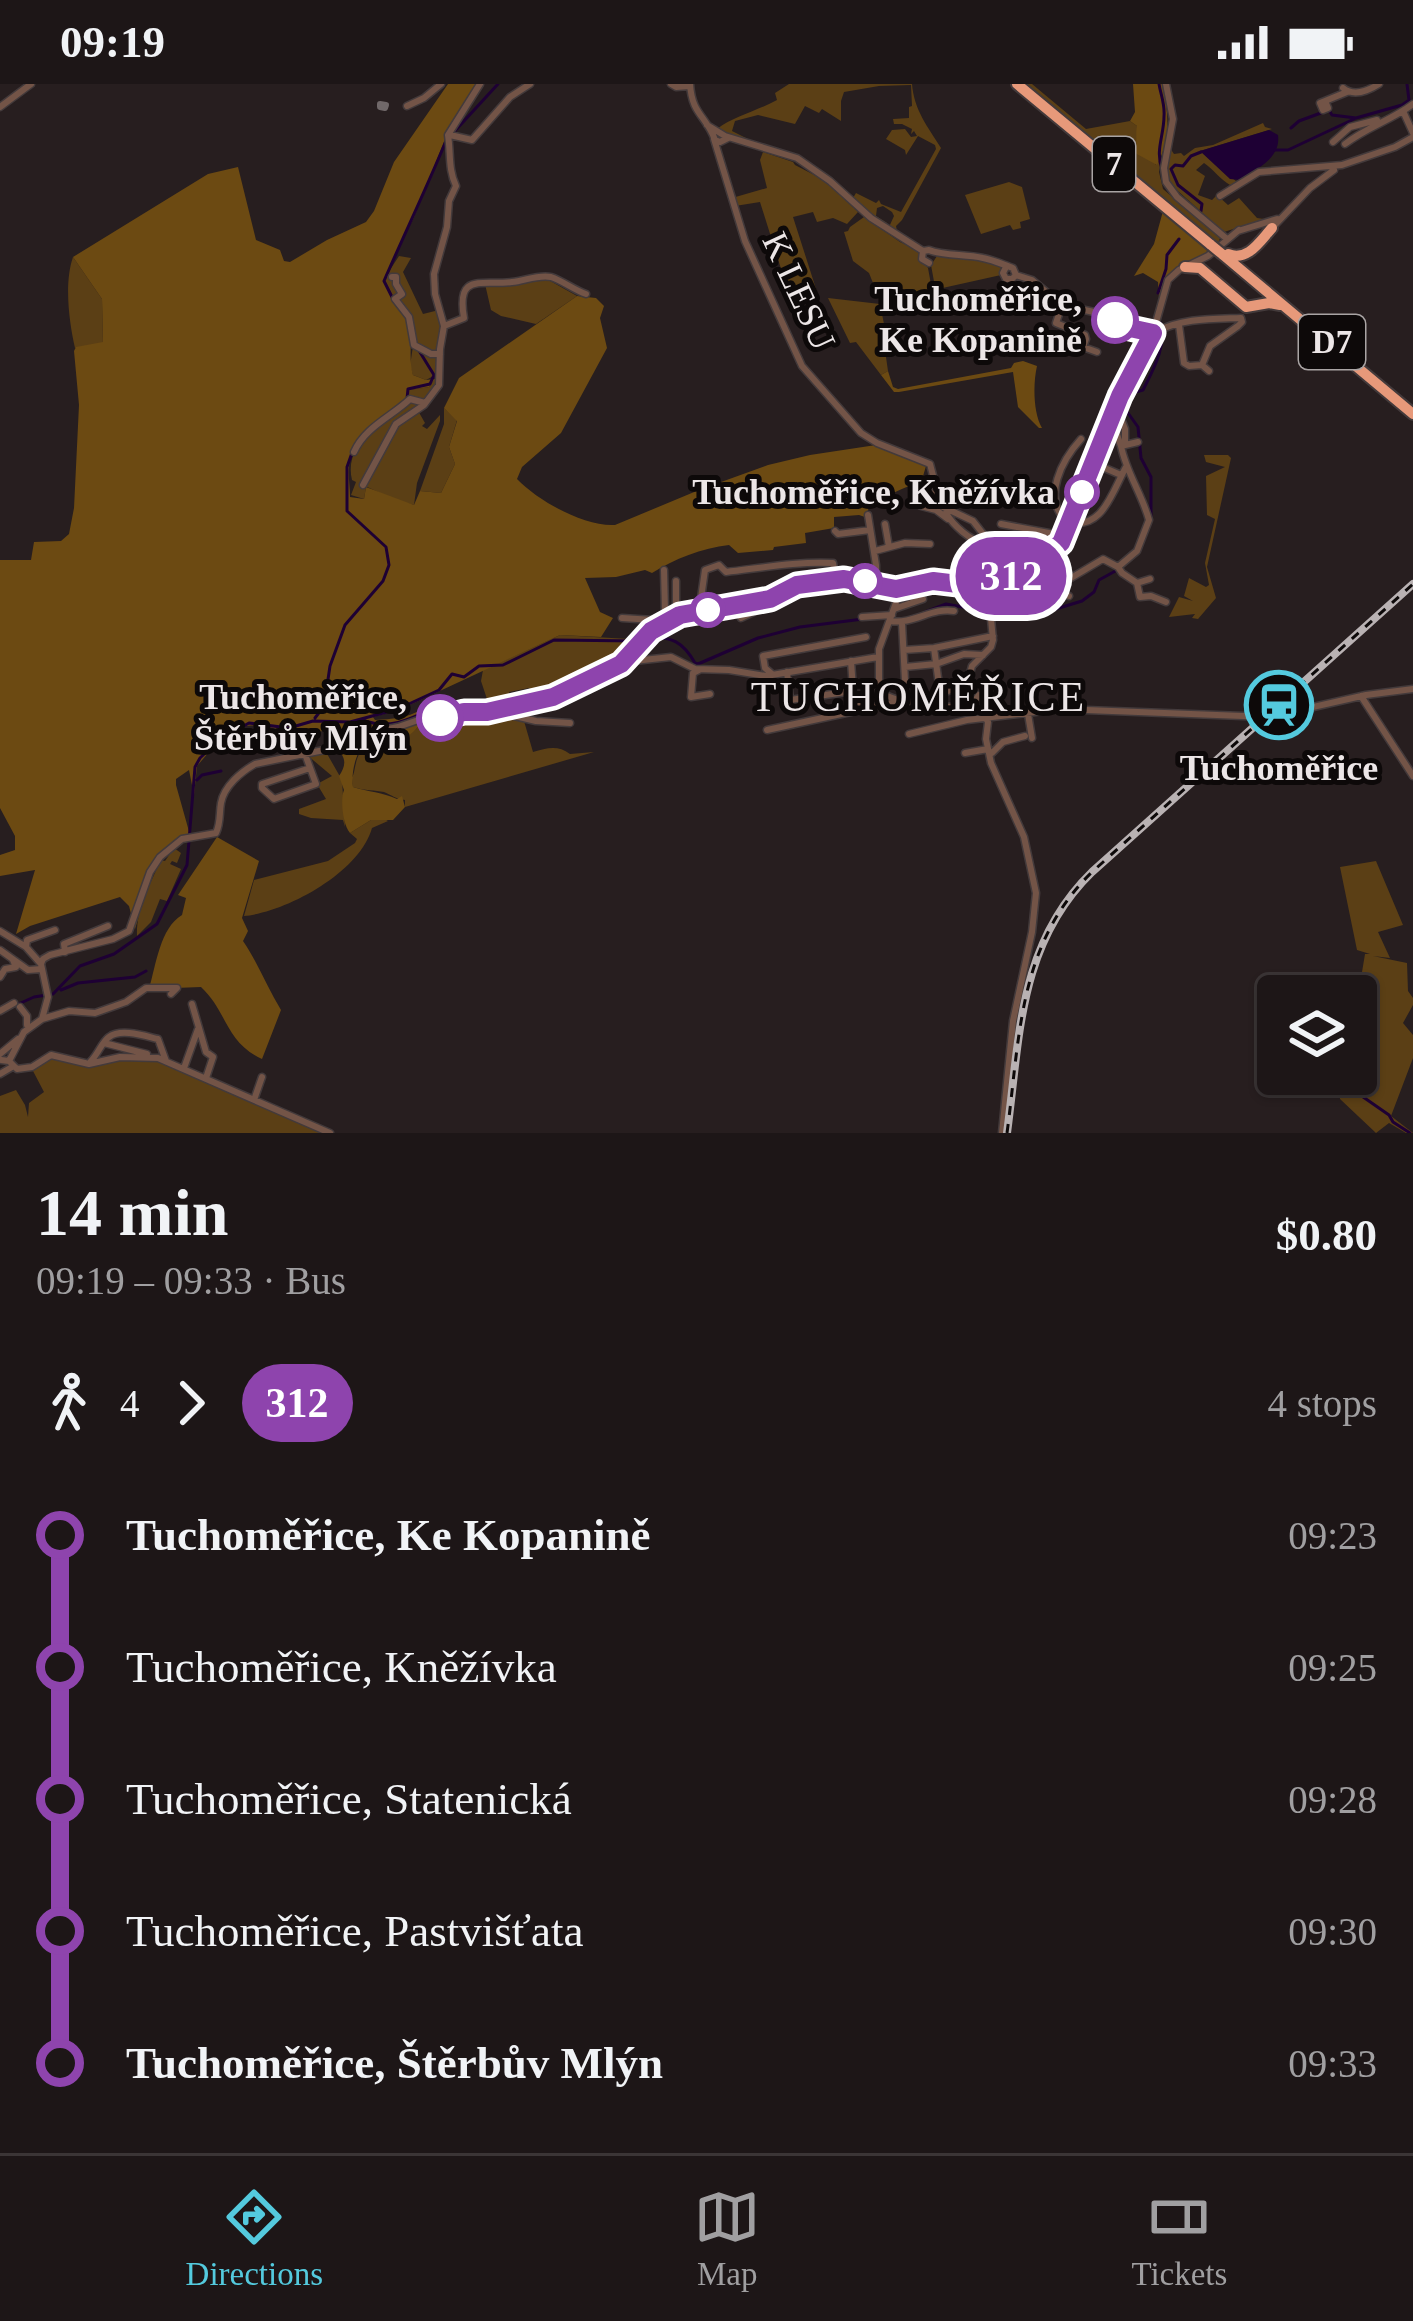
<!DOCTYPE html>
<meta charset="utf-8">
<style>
body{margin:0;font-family:Georgia,serif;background:#2a2324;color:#f1f3f6;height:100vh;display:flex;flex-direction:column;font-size:45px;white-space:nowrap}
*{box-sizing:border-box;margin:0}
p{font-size:39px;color:#a09fa1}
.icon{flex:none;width:66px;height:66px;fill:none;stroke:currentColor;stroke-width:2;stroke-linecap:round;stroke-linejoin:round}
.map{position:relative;height:1049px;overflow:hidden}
.sheet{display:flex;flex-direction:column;background:#1d1617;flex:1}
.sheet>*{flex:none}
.badge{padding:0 24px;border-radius:39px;font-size:42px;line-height:78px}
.controls{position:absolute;left:1257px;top:891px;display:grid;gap:24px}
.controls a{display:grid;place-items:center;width:120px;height:120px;border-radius:12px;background:#1d1617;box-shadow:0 3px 9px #0004,0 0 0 3px #3b3536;font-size:60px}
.map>.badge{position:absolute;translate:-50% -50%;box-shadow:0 0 0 6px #fff}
.legs{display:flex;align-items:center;gap:18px;height:132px;padding:0 36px;font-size:39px}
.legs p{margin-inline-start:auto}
.headline{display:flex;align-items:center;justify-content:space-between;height:204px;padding:0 36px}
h1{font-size:66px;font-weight:800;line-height:90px}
ul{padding:0 36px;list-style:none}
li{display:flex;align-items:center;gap:42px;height:132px;font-size:45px}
li i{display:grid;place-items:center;width:18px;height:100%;margin:0 15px;background:currentColor}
li i::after{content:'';width:30px;height:30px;margin:-15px;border:9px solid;border-radius:50%;background:#1d1617}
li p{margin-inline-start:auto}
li:first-child i{background:linear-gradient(#0000 50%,currentColor 0)}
li:last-child i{background:linear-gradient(currentColor 50%,#0000 0)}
.status{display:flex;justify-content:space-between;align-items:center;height:84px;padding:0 60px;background:#1d1617;direction:ltr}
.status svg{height:33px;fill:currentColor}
.tabs{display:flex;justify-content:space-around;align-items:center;height:168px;border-top:3px solid #3b3536;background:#1d1617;font-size:33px;color:#a09fa1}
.tabs a{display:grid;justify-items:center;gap:6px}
.tabs .active{color:#54cade}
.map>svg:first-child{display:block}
.green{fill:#5b3f15}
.forest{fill:#6c4a12}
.water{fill:#1e0034}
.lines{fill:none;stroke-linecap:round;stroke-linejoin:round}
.stream{stroke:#1e0034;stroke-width:3}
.taxiway{stroke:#706869;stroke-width:6}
.minor-casing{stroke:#433a3b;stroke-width:9}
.highway-casing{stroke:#433a3b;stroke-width:14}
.minor{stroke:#735447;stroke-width:6}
.highway{stroke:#e7997a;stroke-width:10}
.rail-casing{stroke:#b9b2b3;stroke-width:8}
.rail{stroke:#0d0909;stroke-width:3;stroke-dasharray:9;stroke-linecap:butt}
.highway-bridge-casing{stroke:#433a3b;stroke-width:14;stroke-linecap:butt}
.highway-bridge{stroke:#e7997a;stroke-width:10}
.line-1-casing{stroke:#fff;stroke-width:27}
.line-1{stroke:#8e44ad;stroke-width:18}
.stop-1-dot{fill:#fff;stroke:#8e44ad;stroke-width:6}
.labels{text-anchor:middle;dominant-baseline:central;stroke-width:10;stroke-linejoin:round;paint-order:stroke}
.shield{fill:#0d0909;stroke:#a9a4a4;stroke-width:3}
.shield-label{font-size:33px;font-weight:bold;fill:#ece6e7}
.street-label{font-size:36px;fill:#ece6e7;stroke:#0d0909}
.stop-label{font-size:36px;font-weight:bold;fill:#ece6e7;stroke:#0d0909;text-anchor:end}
.poi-label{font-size:36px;font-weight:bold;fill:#ece6e7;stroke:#0d0909}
.quarter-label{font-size:42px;letter-spacing:3px;fill:#ece6e7;stroke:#0d0909}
</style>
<div class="status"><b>09:19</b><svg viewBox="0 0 49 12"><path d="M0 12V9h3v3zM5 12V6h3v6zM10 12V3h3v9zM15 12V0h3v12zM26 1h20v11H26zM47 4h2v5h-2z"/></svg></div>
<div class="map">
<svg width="1413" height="1049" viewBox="0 0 1413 1049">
<rect width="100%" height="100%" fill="#271e1f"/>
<!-- green -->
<path class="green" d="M789,0H912C914,26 928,43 941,64L902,136L896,142L897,147L889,143L894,132L892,128L883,122L877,124L876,132L887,139L883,140L853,114L856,109L876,119L879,116L881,120L901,128L936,65L935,61L918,52L906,71L905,66L886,55L892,46L905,45L911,53L917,52L914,47L911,50L912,45L902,40H894L893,35L909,34V23L912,22L911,1L879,2L844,8L841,17V37L822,25L819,29L805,22L795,40L758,31L735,37L732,47L754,58L725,51L717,45C734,32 757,27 777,16L775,9Z
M1027,0H1032L1086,45L1130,37L1137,42L1156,81L1161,73L1159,88L1163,105L1220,154L1218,160Z
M1263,39L1265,43L1272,45L1200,67L1237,98L1230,101C1221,96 1213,85 1204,79L1196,86L1205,92L1198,111L1212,116L1217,111L1228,121L1239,114L1257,134L1264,135L1224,148L1170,100L1166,89L1170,64L1174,70L1181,69L1184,72L1195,64L1213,61Z
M763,68L793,78L795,81L824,96L858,128L847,140L833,134L817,138L813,128L793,133L818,211L788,207L760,118L735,122L732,114L767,104L760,76Z
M1009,98L1022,103L1030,135L1020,138L1021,144L1013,146L1010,141L981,150L965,111Z
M864,133L900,158L920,167L921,176L928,184L932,206L882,217L879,214L869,189L853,177L844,148L848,147L850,143Z
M942,171L987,176L1002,183L1001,191L938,205L935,203L931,181L937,172Z
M399,172L411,174L403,188L423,230L439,226L442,237L437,290L426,296L413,291L410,282L413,262L398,217L387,207L384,195Z
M73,173L102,215L103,259L75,264C69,238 64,199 73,173Z
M545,194L577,212L536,240L501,232L491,226L485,200Z
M828,214L880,220L889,265L886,273L888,287L881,291L856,258L850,259Z
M437,292L439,302L417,325L425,339L422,342L427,345L440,331V337L417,399L414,421L395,416L361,400L366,403L364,415L351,411L356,398L352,396C343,359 384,335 408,314L409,306L429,303Z
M444,324L457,336L449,363L455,380L441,409L420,407L444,340Z
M1204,371H1228L1231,374L1207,483L1216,514L1198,535L1192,534L1195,530L1169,533L1179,513L1193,517L1184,512L1189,494L1206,503L1209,501L1205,479L1215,435L1207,431L1206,392L1225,383L1206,378Z
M560,551L629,555L635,560L622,575L539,616H534L529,604L509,608L513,620L490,624L481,597L483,586Z
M477,631L524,637L533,668C547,664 558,661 570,670L594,668L405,723V716C395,715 392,711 384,708C375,706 365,707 353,703C351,685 352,701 355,683C365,638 391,673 418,643H429L432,648H443L458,634Z
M326,668L342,696L345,743L343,736L311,734L299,730V725L326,715L317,700L332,692L307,671Z
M383,734L388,737L372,744C360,788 287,828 244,832L254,796L328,777L355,759L357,755L350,749L371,736Z
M174,764L181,769L177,779L172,777L170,780L181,785L167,817L160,815L151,838L137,852C136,826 150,800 161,776L165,777Z
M1376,777L1403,841L1378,848L1390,874L1373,872L1407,879L1408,907L1413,914V921L1403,939L1413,951V974L1391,1032L1413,1049H1406L1389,1039L1376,1049L1340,1015L1339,1004L1345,996L1344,990H1356V912H1348L1360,900L1365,870H1370L1357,866L1340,783Z
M130,974L162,978L325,1049H0V1012L16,1006L25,1021L28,1033L29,1019L44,1008L33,987L51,975L91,983Z"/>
<!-- forest -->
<path class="forest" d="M448,0H478L447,50L414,133L384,195C389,212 405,222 409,239C413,257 408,274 413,291L426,296L435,295L429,303L409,306V313C391,328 350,357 349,383C348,392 350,403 350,413L364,415L366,403L414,421L420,407L441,409L455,380L449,363L457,337L444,324L459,294L577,212L596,214L604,222L600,234L607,264L561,349L522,383L517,395C538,417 585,443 615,441L699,406L768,381L810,371L876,361L926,382L921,399C904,401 889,413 871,419L865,433L859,431L834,433V444L805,449L806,459L774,463L773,466L738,469L729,461C702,464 674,475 652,489L645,486L616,493L585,494L600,528L613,534L601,553L560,551L399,626L373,633L375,636C397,635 418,632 433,617H437L438,623L431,633L434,637L477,631L458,634L443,648L418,643C408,656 388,663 372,665L365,660C355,669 351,690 353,703C369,708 382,708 397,715L402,712L405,723L393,736H371L350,749C343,741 340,716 344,706L339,692C346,682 347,673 336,665L342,646L329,644L315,650L302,645L289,647L258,641L243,642L209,668L197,682L194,711L189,686L176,695V701L190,751C165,759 153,782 142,805L146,809L135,845L129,822L120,813L30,842L16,850L35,786L0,792V771L15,766V752L0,724V476H31L34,458L61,457L69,450L74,424L79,321L74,267L76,263L103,258L102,215L73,173L208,90L238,83L256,156L280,166L284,177L290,178L327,156L366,138L374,127L394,78Z
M1133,0H1162C1169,28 1171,55 1157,81L1135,69C1138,59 1135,51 1137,42L1130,37L1135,28Z
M1163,127L1210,168L1165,199L1159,215L1158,198L1143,189L1134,192L1154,160Z
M1023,277L1037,282C1033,299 1033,329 1042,344H1039L1018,323L1013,288L899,308H894L881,291L888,287L893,303L898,305L1011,284L1014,279Z
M217,753L259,777L242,834L248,847L243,857C258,879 267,903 281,926L262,975C226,959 227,927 201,903L149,905C156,881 160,844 182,831L186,814L178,811Z"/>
<!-- water -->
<path class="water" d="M1269,46L1278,51C1281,74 1258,84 1240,96L1230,95L1200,67Z"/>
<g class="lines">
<!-- stream -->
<path class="stream" d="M1159,0C1161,12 1165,20 1164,32C1164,52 1155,66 1162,85
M1291,44L1299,37L1329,26L1332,31L1356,34L1402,21L1409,16L1407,0
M453,49L498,0
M1275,66H1288L1354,35
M1201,127L1202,120L1178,101L1171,85L1175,81L1183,82L1191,72L1201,68
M1158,209L1166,185L1167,171L1179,155
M394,217L384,197C404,151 426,105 446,57
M407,315L408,305L430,300L434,291L418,265
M1144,456L1151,435V393L1141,374L1138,343L1123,322L1132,309L1143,306C1154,284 1167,262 1160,238
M925,528L946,520L985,527L1046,528L1082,517L1094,508L1099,496L1119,485
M662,551L670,544L698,537
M647,555C671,551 683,558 695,579L698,580L758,554L800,543L863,535
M315,634L324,622L330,582L345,541L383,497L389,481L386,463L347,427V383L353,366
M365,637C391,646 412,634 436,623
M197,696L202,691L221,687
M61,906L78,899L135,893L146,887
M14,922L34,913L53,910L80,882L114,870L157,840L187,781L195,683L200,674L220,655L249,639L289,644L313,637L350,638L398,625L439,606L452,590L464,593L479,582L503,581L554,556L637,557
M1312,997L1343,999L1389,1031L1393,1038L1410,1049"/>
<!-- taxiway -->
<path class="taxiway" d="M380,20L386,21L385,24L380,23Z"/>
<!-- minor casing -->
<g class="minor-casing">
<path id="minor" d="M671,0L676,3L690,2
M690,0C692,31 706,31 715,56L720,58L728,54
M1166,0L1173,35L1164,84L1166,98L1177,113L1227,155
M1343,4C1354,13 1368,7 1379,0
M1325,17L1320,19L1323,26L1328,24L1325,17L1347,8
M407,22L424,14L441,0
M0,23L31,0
M1403,27L1413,49
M707,41L725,52L797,74L830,97L871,134L923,167L929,166C943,172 965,170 983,174C994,176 1004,181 1013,184L1016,191L1032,196L1062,221L1103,230L1130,244L1153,249
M450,51L472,56L510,13L530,0
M714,55L745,157L802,282L861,349L877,359L930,380L941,422L973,437L998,469L1010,492
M1333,58L1350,43L1377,36
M1345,60C1367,43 1392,36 1413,20
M1220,112L1259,88L1342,81L1395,63L1413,53
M1274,142L1310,104L1334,86
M1238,147L1277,135
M923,167L922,175L929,179
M1006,183L1003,189L1006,195H1012L1016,191
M392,193H396V200L402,210L395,215L409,233L414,261L431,270H440
M1062,221L1056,239L1085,251L1086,255L1083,263L1097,268
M1179,241L1184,279L1189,282L1202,281L1209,287
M444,242L464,234C456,188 481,202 512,198C524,197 539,190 551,193C563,197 574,206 586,210
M1156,248C1181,234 1213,235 1241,234L1242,238L1238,242L1210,262L1202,281
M1118,327L1125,345V361
M1115,335L1114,342L1121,362
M1081,355C1062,376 1042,413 1066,437C1102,449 1112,408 1126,383
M354,368C365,343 391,333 410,315L425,319
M1093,379L1121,391
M363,401L396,340L424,321L439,301L440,265L444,242L435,210L434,190L447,143L449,117L456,102C448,85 451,70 448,51L480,0
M937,407L921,419V422L936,426L948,435
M946,429C953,441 970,457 984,459L987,454
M868,431L876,481V500
M885,440L889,463
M1001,440L1065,452
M835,447L838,450L870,446
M984,459L997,484L996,500
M875,467L905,459L930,460
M1024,483L1034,501L1069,512
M1118,483L1137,467L1149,436C1142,410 1126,388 1121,362L1138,358
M1118,483L1122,489L1137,499L1150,495
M664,486L665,527H680
M1067,491L1071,494L1103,475L1118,483
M676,497V524L718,520L723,522
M1137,499L1140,513L1151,512L1166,518
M901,505L879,565V607C894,620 950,625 971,622L979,611L985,612L982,627L988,638L986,655L991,679L1024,753L1036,809L1032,848L1013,937L1002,1049
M700,521L705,486L719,481L726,488C761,484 799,477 833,479L836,496
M894,525L923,515
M862,533L892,531
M622,534L669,537
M741,534L764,523V517
M890,537C913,541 932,523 954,527
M902,539L906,616
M934,564L940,608
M904,566L934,564L993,552
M851,577L854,619L857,622L867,621
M624,578L671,573L695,585L729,586L766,592L878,573
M905,583L936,580L964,570L983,571
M699,586L693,589L691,613L710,610
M787,588L790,616L853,607
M772,590L765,584L763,572L866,553
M1361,612L1413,692
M922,618L923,615L967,601L972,582L991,563L993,556L988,503
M497,628L536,637L570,639
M1028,630L1032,654
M767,646L897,618
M909,650L967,636L1060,625L1269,633L1366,611L1413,605
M965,669L988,665
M992,669L1003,658L1025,652
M305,670L316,700L274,715L262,704V700L310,684
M0,847L26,863L41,880L48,913L42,935L24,948L9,977
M26,863L27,856L55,846
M0,866L28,886L42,885
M65,868L64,860L108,842
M41,880L43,875L50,871L113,855L129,847L150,788L160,773L182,755L216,749C221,738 219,730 221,719C224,702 241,688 255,680L329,665L368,649L398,643L430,632L484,629L506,622L544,616L621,580L651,547L682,530L764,517L802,500L851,495L901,505L909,501L933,497L983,503L995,501L1004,499L1058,462L1120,312L1153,249L1168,196L1179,186L1208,172L1239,146
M0,893L5,885L16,883L13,876
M192,920L206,968L213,973L206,994
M20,923L27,932V941
M0,927L14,919
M42,935L69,927L95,929L126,918L146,904H177L171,910
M104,959L147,970
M0,970L18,955
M1,976L9,977L17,985L32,983L51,971L89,980L120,973L158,974L330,1049
M91,977C98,970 102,958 109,953C121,944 145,952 158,955L166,977
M184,984L198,945
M0,990L12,983
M254,1016L262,993"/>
</g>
<!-- highway casing -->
<g class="highway-casing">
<path id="highway" d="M1017,0L1211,161
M1222,170L1413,330
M1228,170C1248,178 1260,157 1272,144
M1185,183L1200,184L1246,223L1269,219L1280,221"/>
</g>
<!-- minor -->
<use href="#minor" class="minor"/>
<!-- highway -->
<use href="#highway" class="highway"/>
<!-- rail casing -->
<g class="rail-casing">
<path id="rail" d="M1007,1049C1020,953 1018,860 1092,788L1413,500"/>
</g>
<!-- rail -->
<use href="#rail" class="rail"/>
<!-- highway-bridge casing -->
<g class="highway-bridge-casing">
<path id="highway-bridge" d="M1211,161L1222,170"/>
</g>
<!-- highway-bridge -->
<use href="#highway-bridge" class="highway-bridge"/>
</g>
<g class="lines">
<!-- line-1 casing -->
<g class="line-1-casing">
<path id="line-1" d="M440,634L464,628H487L553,613L621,580L651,547L680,531L770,515L797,501L844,495L896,505L933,497L983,503L1004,499L1061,459L1120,312L1153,249L1130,244L1115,236"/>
</g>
<!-- line-1 -->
<use href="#line-1" class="line-1"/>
</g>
<!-- icons -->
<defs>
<g id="station-ring" transform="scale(3.45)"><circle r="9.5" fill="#0d0909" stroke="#54cade" stroke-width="1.5"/><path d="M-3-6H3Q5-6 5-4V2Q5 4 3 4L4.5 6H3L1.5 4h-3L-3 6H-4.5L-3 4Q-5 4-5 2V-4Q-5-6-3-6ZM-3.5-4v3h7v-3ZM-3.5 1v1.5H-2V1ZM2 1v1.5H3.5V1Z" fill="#54cade"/></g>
</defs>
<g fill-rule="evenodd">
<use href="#station-ring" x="1279" y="621"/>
</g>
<!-- markers -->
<g class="stop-1-dot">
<circle cx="1115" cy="236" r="21"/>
<circle cx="1082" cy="408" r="15"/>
<circle cx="865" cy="497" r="15"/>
<circle cx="708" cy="526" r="15"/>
<circle cx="440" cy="634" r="21"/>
</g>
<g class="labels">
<!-- shield labels -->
<g class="shield">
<rect x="1093" y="53" width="42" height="54" rx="9"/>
<rect x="1299" y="231" width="66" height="54" rx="9"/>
</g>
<g class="shield-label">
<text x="1114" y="80">7</text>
<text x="1332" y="258">D7</text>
</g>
<!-- street labels -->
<g class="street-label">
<text transform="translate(799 207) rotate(65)">K LESU</text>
</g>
<!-- stop labels -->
<g class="stop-label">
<text x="1082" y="215">Tuchoměřice,<tspan x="1082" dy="41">Ke Kopanině</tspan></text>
<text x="1055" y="408">Tuchoměřice, Kněžívka</text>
<text x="407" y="613">Tuchoměřice,<tspan x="407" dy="41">Štěrbův Mlýn</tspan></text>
</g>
<!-- poi labels -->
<g class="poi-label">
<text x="1279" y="684">Tuchoměřice</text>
</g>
<!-- quarter labels -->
<g class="quarter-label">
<text x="919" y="613">TUCHOMĚŘICE</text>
</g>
</g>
</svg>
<div class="controls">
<a><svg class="icon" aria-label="layers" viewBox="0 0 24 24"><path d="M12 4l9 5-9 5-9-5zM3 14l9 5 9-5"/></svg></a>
</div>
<b class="badge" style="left:1011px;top:492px;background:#8e44ad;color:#fff">312</b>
</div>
<section class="sheet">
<div class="headline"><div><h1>14 min</h1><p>09:19 – 09:33 · Bus</p></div><b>$0.80</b></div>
<div class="legs"><svg class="icon" aria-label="walk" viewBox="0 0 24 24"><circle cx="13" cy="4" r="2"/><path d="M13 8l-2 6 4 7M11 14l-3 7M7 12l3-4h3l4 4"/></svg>4<svg class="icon" aria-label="forward" viewBox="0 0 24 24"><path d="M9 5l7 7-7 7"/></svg><b class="badge" style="background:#8e44ad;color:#fff">312</b><p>4 stops</p></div>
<ul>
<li><i style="color:#8e44ad"></i><b>Tuchoměřice, Ke Kopanině</b><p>09:23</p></li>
<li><i style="color:#8e44ad"></i><span>Tuchoměřice, Kněžívka</span><p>09:25</p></li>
<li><i style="color:#8e44ad"></i><span>Tuchoměřice, Statenická</span><p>09:28</p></li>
<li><i style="color:#8e44ad"></i><span>Tuchoměřice, Pastvišťata</span><p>09:30</p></li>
<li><i style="color:#8e44ad"></i><b>Tuchoměřice, Štěrbův Mlýn</b><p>09:33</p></li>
</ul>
</section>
<nav class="tabs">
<a class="active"><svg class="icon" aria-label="directions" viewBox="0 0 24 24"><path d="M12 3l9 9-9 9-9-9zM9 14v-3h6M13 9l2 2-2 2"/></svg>Directions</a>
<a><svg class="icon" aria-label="map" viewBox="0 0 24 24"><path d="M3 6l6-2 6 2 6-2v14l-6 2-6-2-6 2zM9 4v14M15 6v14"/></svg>Map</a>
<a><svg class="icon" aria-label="tickets" viewBox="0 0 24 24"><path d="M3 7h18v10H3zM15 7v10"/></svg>Tickets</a>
</nav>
